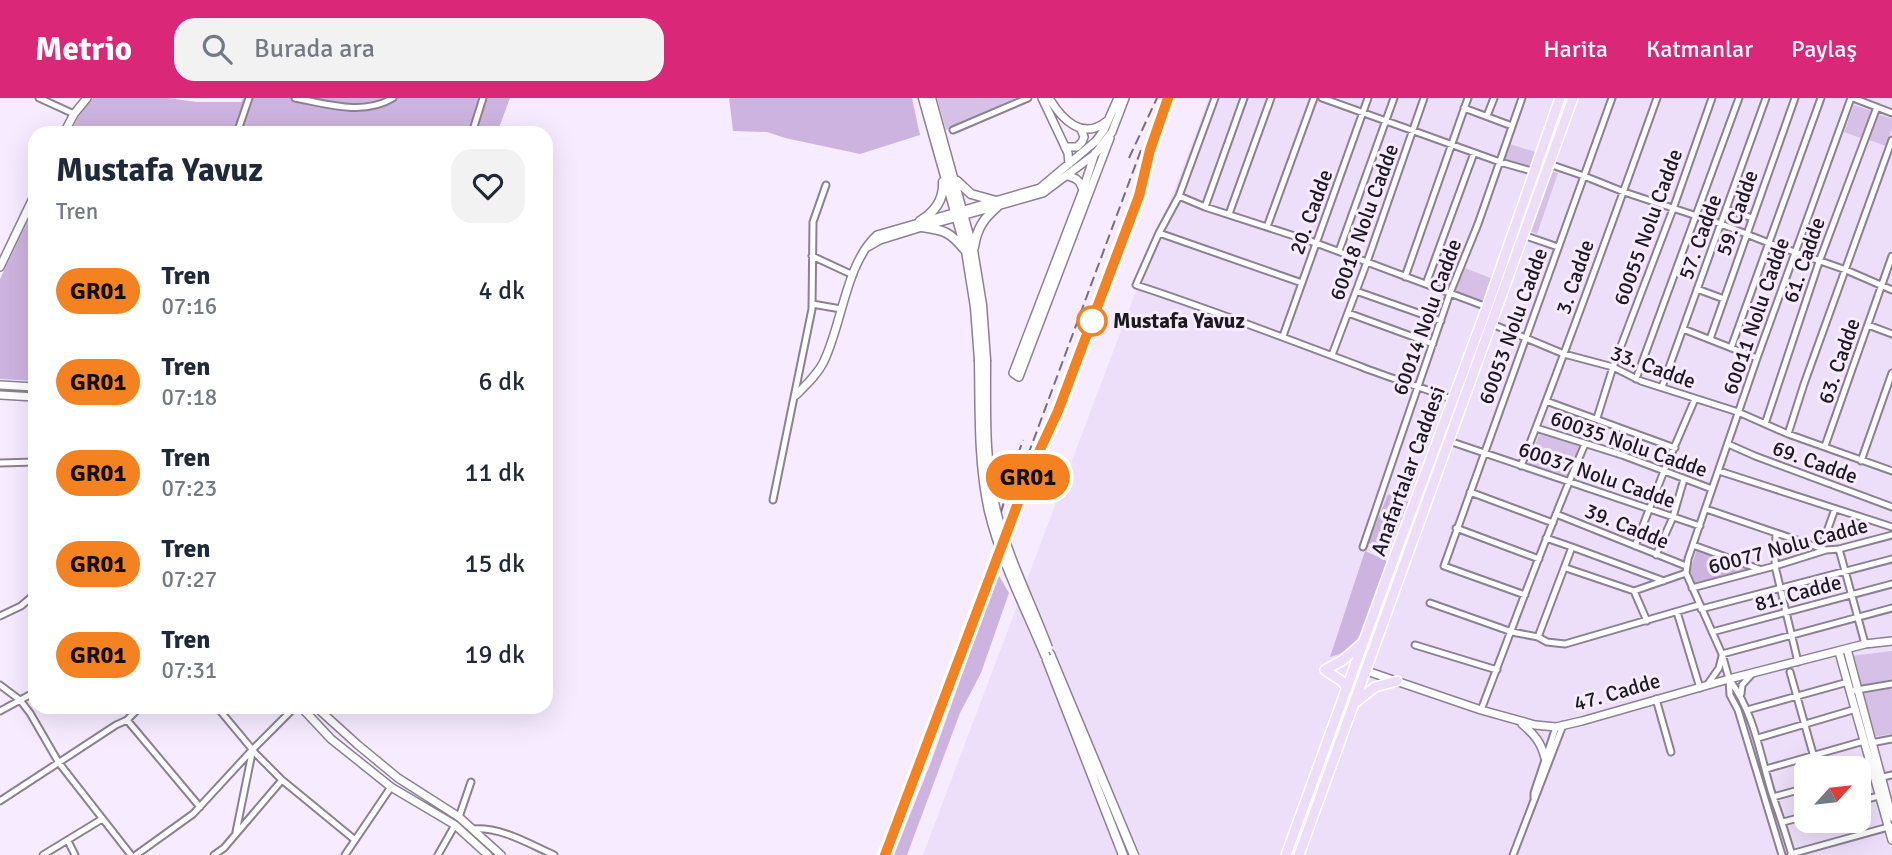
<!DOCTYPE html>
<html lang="tr">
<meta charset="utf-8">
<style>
body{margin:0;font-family:Signika,sans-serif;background:#f2f2f3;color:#1f2937;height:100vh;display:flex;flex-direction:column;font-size:26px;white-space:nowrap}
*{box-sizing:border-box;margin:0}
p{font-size:23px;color:#747a83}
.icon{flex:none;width:38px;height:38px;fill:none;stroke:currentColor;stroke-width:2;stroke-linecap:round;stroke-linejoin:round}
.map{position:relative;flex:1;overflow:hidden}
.side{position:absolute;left:28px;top:28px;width:525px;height:588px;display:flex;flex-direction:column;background:#fff;border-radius:21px;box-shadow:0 7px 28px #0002}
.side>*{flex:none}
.badge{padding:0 14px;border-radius:23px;font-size:24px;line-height:46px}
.needle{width:46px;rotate:63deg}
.fabs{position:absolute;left:1794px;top:658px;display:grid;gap:14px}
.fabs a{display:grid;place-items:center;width:77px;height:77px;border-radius:14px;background:#fff;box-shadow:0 7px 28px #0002;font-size:35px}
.map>.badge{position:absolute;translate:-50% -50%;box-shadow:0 0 0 4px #fff}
.round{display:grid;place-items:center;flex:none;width:74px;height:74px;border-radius:21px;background:#f2f2f3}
.headline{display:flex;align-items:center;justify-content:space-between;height:119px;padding:0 28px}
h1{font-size:33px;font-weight:700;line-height:52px}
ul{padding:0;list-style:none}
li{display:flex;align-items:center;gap:21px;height:91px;padding:0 28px}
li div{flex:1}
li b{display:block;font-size:26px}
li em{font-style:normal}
li .badge{min-width:77px;font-weight:700;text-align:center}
header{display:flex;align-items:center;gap:42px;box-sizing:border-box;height:98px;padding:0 35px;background:#db2777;color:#fff}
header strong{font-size:33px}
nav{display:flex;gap:38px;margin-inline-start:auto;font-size:24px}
.search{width:490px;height:63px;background:#f2f2f3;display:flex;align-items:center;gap:18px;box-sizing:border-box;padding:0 24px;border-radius:21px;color:#747a83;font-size:26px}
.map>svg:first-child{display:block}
.built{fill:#eddef9;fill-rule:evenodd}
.green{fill:#d7c0e7}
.forest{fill:#cdb4e0}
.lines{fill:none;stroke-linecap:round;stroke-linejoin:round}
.minor-casing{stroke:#8b8193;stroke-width:9}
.tertiary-casing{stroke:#8b8193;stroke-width:10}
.secondary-casing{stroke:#8b8193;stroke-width:11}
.primary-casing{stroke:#fff;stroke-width:12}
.minor{stroke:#fff;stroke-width:5}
.tertiary{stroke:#fff;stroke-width:7}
.secondary{stroke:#fff;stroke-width:8}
.primary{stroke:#eeddf9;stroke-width:9}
.rail{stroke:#76707c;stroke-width:2;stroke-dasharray:10 5;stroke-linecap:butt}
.secondary-bridge-casing{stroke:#8b8193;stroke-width:11;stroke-linecap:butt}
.secondary-bridge{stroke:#fff;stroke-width:8}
.line-casing{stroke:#fff;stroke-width:16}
.line{stroke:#f58220;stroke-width:10}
.stop-dot{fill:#fff;stroke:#f58220;stroke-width:3.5}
.labels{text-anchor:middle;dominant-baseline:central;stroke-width:6;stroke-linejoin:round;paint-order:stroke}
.street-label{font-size:21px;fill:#1d1920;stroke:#f6ebff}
.stop-label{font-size:21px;font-weight:bold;fill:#1d1920;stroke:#f6ebff;text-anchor:start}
</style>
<header>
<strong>Metrio</strong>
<div class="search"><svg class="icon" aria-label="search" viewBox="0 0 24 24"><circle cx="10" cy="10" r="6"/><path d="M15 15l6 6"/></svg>Burada ara</div>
<nav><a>Harita</a><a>Katmanlar</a><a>Paylaş</a></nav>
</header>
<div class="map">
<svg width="1892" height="757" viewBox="0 0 1892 757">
<rect width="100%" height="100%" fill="#f6ebff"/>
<!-- built -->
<path class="built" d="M1209,0H1892V757H923ZM1806,670H1858V723H1806Z"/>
<!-- green -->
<path class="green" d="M937,0H1016L946,32Z
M1854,7L1872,13L1863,41L1844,34Z
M1878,16L1892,21V30L1886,48L1869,42Z
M1510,46L1538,55L1532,72L1504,62Z
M1552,73L1558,75L1537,136L1530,133Z
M1465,170L1493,181L1484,205L1455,194Z
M1540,334L1579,348L1567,380L1528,367Z
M1892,553V581L1859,588L1851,558Z
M1892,590V636L1872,639L1862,596Z"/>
<!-- forest -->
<path class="forest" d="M93,0H168L197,4H241L244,0H510L497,35H70L78,19Z
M729,0H912L920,37L860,56L785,40L767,34L733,33Z
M35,108V283L0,281V181Z
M1388,396L1408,404L1389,453L1368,445Z
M1697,451L1755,471L1695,485L1690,472Z
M1365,453L1387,463C1378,489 1369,538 1345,553C1341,556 1335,557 1330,559Z
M998,476L1009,495L981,575L960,615L907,757H894L931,664Z"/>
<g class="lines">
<!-- minor casing -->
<g class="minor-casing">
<path id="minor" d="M39,0L74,16
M295,0C327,6 364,18 393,0
M1215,0L1179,98L1159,135L1136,187C1213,212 1287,241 1362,269C1392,281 1423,289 1453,302
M1322,0L1500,64L1535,74
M1853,0L1892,15
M1464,10L1512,28
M1487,18L1494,0
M953,32L1028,0
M237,35L249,0
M472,35L483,0
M1549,66L1584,78L1624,94L1721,126L1769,145L1846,172L1892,192
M1179,98L1205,109L1316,145L1487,209
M1205,109L1244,0
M1727,111L1752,120
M1229,116L1271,0
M1267,129L1314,0
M1159,135L1302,185
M1523,137L1558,149
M1339,153L1394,0
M812,158L853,177
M1405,179L1468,0
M1426,186L1474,55
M1697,191L1724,201
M1356,193L1441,223
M812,206L841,211
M1348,215L1433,246
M1492,226L1564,256L1613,269L1641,283L1738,314L1788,336L1892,373
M1868,227L1892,236
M1683,231L1757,260
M1283,238L1368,0
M1710,241L1795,0
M1731,250L1821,0
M1332,257L1367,164L1424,0
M1636,281L1739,0
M1662,289L1766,0
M1546,303L1675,350
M1597,320L1613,269L1673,111L1712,0
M1765,326L1819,164L1877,9
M1536,330L1622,357L1712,391
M1788,336L1804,286L1892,42
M1449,343L1700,428
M1728,346L1755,358L1892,409
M1825,348L1892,158
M1861,363L1892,275
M0,365L35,364
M1521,368C1569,246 1613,123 1657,0
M1719,373L1892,429
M1470,394L1553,425
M773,402L812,211L813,124L826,87
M1706,411L1826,452
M1556,416L1686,468
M1456,430L1539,461
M1776,435L1775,468L1798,564
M1693,447L1759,471
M1635,448L1664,373L1695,301
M1363,449L1450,195L1478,126L1522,0
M1572,449L1664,483
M1821,450L1835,411
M1839,451L1858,520
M1656,457L1673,419L1684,381
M1566,470L1634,493L1686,475
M1692,490L1775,468L1826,452L1839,451L1892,437
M1634,493L1647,523
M1525,497L1444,468L1612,0
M1430,505L1512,534L1538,539L1547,544L1565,546L1699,507
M1701,511L1892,461
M1677,514L1700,590
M0,518L21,508L35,496
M1858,520L1865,546
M1712,534L1892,486
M1538,539L1572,449L1546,440
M1415,547L1497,572
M1722,556L1892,510
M1790,574L1817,670
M1729,581C1755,616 1760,658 1773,699C1780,718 1786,737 1792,757
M1708,586L1719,570L1722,558
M0,587L20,602L30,615L59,665L131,757
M1851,593L1892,586
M1741,596L1742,587L1751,577
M1656,601L1671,654
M217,609L256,656L282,682L355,742
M1481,612C1515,523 1547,434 1585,346
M1747,612L1848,584
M0,613L35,594
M127,622L200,709
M1758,640L1856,611
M1871,645L1892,641
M1766,671L1864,643
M1858,674L1872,670
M1878,680L1892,677
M1773,699L1806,690
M1534,700V695L1556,629
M0,703L116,627L127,622L140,609
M1858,703L1879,698
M459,719L471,684
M1783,724L1806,718
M473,731C502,729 529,746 554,757
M236,734L252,655
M68,743L75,757
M1791,756L1892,728
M43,757L102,721
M136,757L193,716L253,651L295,609
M214,757L224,750L282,682
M345,757L391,689
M438,757L455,727
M1513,757L1563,627
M1782,757L1738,612L1730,597L1729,581L1722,556L1686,475L1688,461L1712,391L1757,260L1851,0"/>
</g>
<!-- tertiary casing -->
<g class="tertiary-casing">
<path id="tertiary" d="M1042,0L1068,55L1069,66
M1049,0C1062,22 1083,43 1107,23
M64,35L74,16L87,0
M1065,49H1077L1082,44L1084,39L1081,31
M1068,78C1077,80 1080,83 1083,92
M866,150L880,142L922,129L1043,95L1095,56L1112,34L1125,0
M0,169L35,96
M1019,279L1013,275L1083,92L1095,55
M1019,279L1110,40
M0,287L35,289
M0,297L35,299
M796,297C806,287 818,276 824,263C842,226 846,165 877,137L1040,90L1096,43L1104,32L1118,0
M1847,551L1892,719
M1839,554L1892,742
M1355,569L1481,612L1535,627L1556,629L1582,623L1729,581L1865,546L1892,543
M301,609L331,641L391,689L455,727L488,757
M316,609L358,647L398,680L459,719L501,757
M1522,626C1534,636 1541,644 1545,660"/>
</g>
<!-- secondary casing -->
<g class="secondary-casing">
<path id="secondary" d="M923,0L966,153L975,209L979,262
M931,0L973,152L982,207L986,262
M957,83L971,96L996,103
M920,123C935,114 944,101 943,84
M922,129C944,132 950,134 964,151
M974,149C977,131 983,121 997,109
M1050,556L1134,757
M1047,562L1123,757"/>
</g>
<!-- primary casing -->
<g class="primary-casing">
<path id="primary" d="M1325,572L1343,562L1360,547
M1325,572L1343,584L1347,591
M1356,604L1375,589L1397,583
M1286,757L1394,460L1487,209L1560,0
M1299,757L1573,0"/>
</g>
<!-- minor -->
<use href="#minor" class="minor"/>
<!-- tertiary -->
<use href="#tertiary" class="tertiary"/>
<!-- secondary -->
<use href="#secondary" class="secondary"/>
<!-- primary -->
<use href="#primary" class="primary"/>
<!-- rail -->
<path class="rail" d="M1129,60L1157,0
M1028,357L1141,52
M993,443L1014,368L1023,342
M885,757L1030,373L1058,313L1139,98L1150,52L1168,0"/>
<!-- secondary-bridge casing -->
<g class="secondary-bridge-casing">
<path id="secondary-bridge" d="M979,262C980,312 978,363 989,413C1001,463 1026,511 1046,559
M986,262C986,312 984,364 996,413C1008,460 1031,505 1048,550"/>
</g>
<!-- secondary-bridge -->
<use href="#secondary-bridge" class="secondary-bridge"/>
</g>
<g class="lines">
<!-- line casing -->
<g class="line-casing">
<path id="line" d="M885,757L1030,373L1058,313L1139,98L1150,52L1168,0"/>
</g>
<!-- line -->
<use href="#line" class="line"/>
</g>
<!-- markers -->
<circle class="stop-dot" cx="1092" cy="223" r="14"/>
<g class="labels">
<!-- street labels -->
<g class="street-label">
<text transform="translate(1311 114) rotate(-70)">20. Cadde</text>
<text transform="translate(1737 115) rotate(-71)">59. Cadde</text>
<text transform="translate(1364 124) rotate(-70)">60018 Nolu Cadde</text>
<text transform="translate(1648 129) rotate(-70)">60055 Nolu Cadde</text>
<text transform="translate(1700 139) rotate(-70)">57. Cadde</text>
<text transform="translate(1804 162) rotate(-71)">61. Cadde</text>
<text transform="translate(1575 179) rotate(-71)">3. Cadde</text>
<text transform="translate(1756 218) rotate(-71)">60011 Nolu Cadde</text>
<text transform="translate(1427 219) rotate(-70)">60014 Nolu Cadde</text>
<text transform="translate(1513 228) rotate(-70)">60053 Nolu Cadde</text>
<text transform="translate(1839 263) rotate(-71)">63. Cadde</text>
<text transform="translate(1653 269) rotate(20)">33. Cadde</text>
<text transform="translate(1629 346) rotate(19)">60035 Nolu Cadde</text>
<text transform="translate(1815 364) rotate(20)">69. Cadde</text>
<text transform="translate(1408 373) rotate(-70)">Anafartalar Caddesi</text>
<text transform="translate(1597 377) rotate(19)">60037 Nolu Cadde</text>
<text transform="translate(1627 428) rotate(22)">39. Cadde</text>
<text transform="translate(1788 448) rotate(-15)">60077 Nolu Cadde</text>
<text transform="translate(1798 495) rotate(-15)">81. Cadde</text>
<text transform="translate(1617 594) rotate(-16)">47. Cadde</text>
</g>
<!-- stop labels -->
<g class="stop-label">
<text x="1113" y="223">Mustafa Yavuz</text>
</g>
</g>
</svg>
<div class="fabs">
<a><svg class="needle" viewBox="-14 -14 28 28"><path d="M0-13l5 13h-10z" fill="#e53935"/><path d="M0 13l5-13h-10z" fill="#747a83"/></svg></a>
</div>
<b class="badge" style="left:1028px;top:379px;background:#f58220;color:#111">GR01</b>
<section class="side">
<div class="headline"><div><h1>Mustafa Yavuz</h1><p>Tren</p></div><a class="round"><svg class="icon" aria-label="heart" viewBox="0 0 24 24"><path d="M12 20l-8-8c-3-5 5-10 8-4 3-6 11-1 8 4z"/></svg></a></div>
<ul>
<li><span class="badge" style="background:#f58220;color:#111">GR01</span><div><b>Tren</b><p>07:16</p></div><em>4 dk</em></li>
<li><span class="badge" style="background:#f58220;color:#111">GR01</span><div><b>Tren</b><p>07:18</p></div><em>6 dk</em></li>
<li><span class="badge" style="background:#f58220;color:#111">GR01</span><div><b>Tren</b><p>07:23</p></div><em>11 dk</em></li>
<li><span class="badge" style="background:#f58220;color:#111">GR01</span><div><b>Tren</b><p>07:27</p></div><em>15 dk</em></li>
<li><span class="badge" style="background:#f58220;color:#111">GR01</span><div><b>Tren</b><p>07:31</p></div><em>19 dk</em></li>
</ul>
</section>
</div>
